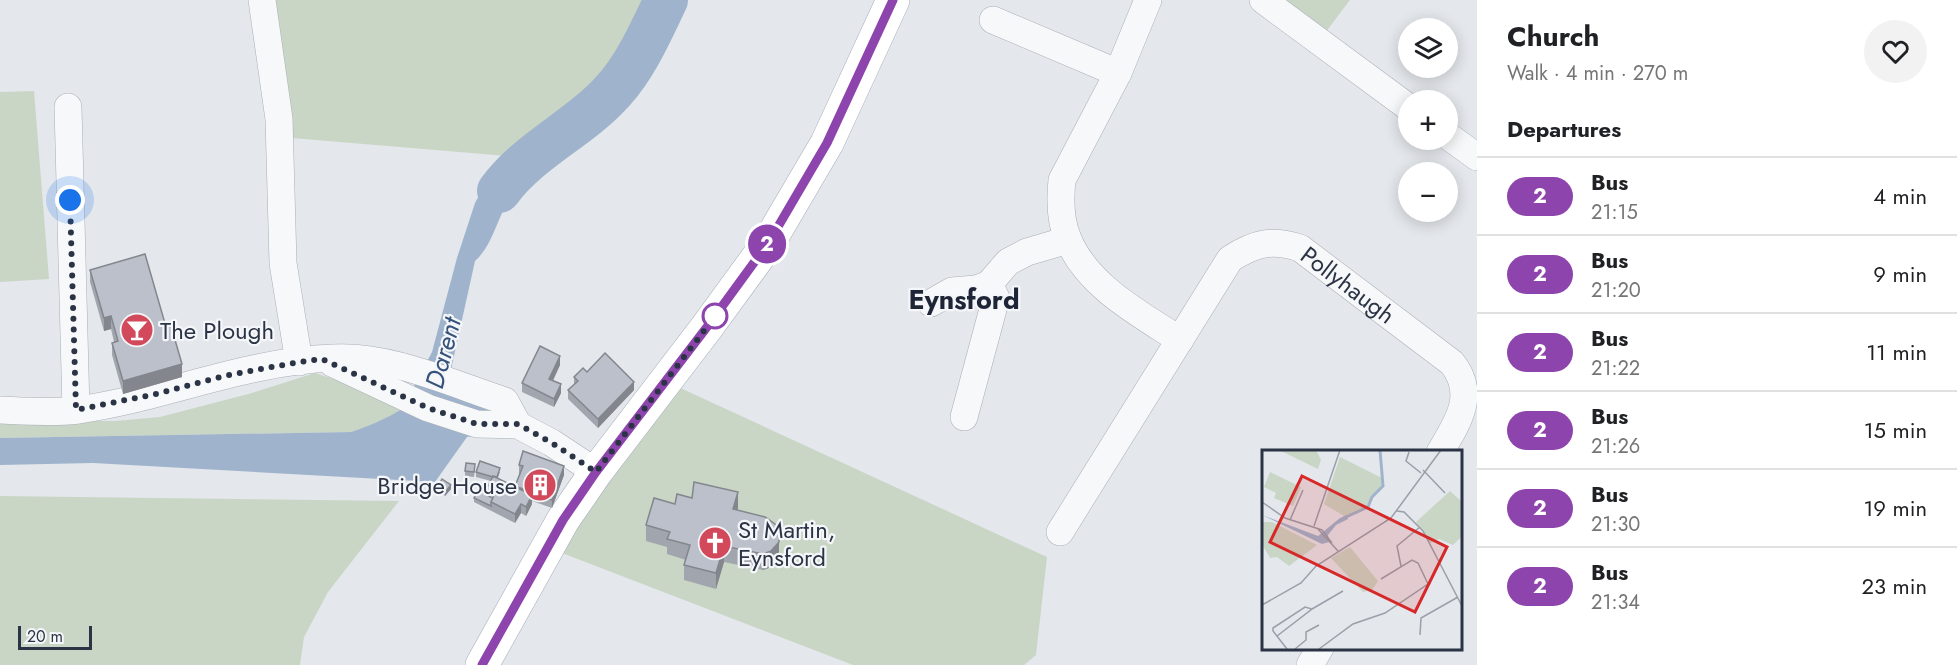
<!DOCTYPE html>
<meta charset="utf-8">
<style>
body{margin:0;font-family:Jost,sans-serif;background:#f2f2f2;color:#202124;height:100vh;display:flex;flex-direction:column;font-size:22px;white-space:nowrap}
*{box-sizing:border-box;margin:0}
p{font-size:20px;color:#757577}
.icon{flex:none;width:33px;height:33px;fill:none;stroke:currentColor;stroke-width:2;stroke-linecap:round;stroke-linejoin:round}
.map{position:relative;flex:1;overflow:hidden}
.panel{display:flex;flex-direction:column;background:#fff;width:480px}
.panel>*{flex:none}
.badge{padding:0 12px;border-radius:20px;font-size:21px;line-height:39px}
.tools{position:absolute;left:1398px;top:18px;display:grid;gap:12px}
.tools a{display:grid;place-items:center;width:60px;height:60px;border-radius:50%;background:#fff;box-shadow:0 3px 15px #0003;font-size:30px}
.scale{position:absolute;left:18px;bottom:15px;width:74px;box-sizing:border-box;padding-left:6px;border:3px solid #2b3445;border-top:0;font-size:16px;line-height:21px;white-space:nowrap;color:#2b3445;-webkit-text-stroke:4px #f4f6f9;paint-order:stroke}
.you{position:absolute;width:30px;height:30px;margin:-15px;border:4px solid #fff;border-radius:50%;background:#1a73e8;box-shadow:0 0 0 9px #1a73e833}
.map>.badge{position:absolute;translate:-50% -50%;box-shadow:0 0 0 3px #fff}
h2{padding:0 30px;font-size:22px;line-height:54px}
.round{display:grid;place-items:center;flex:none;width:63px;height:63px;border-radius:32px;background:#f2f2f2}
.summary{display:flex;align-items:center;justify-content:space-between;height:102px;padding:0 30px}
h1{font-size:28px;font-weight:700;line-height:45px}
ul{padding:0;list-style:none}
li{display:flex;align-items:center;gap:18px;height:78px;padding:0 30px;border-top:2px solid #e0e0e0}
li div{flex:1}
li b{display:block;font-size:22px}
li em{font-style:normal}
li .badge{min-width:66px;font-weight:700;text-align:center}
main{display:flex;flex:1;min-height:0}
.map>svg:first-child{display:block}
.green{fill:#c9d6c5}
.water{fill:#9fb4cc}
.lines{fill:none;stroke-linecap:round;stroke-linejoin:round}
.river{stroke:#9fb4cc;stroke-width:44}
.minor-casing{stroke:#a9aeb7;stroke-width:28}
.major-casing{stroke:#a3abb8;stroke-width:34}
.minor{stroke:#f7f8fa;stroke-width:27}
.major{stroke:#fff;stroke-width:33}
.wall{fill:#a1a5ae}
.shaded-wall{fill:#83868d}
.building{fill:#bbc0ca;stroke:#83868d;stroke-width:1.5}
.line-casing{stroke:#fff;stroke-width:14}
.line{stroke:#8e44ad;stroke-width:9}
.walk{stroke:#2b3445;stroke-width:6;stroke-dasharray:0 10.8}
.stop-dot{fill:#fff;stroke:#8e44ad;stroke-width:3}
.labels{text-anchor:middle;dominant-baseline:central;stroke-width:4.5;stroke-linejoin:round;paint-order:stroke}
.street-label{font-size:24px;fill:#2b3445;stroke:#f4f6f9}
.poi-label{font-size:24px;fill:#2b3445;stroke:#f4f6f9;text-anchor:start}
.water-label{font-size:26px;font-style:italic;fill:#34527a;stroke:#f4f6f9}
.quarter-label{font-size:27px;font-weight:bold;fill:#1d2536;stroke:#f4f6f9}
.inset-river{fill:none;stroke:#9fb4cc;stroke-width:3}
.inset-road{fill:none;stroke:#9a9fa9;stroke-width:1.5}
.view{fill:#d62828;fill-opacity:0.15;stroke:#d62828;stroke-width:3}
.inset-edge{fill:none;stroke:#2b3445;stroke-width:3}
</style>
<main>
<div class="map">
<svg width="1477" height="665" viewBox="0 0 1477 665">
<rect width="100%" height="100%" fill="#e4e7ec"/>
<!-- green -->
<path class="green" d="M272,0H653L630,45L600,85L565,125L507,156L292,138Z
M1271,0H1350L1322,37Z
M34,91L49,279L0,282V92Z
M315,373L405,403C397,419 368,427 351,432L0,438V420L115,421L160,417L252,393Z
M678,387L1047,557L1036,655L1024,665H853L562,553L612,473Z
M0,496L399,501L328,592L304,637L300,665H0Z"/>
<!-- water -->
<path class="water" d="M530,137L549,163C537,172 522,180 513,192C498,214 494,244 475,261L448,383L474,405L501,412L490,433L467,437L435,482L93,463L0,465V438L351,432C369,426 386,419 402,409L432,352L457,258L475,203L482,190L498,171Z"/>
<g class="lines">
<!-- river -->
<path class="river" d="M499,191C529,150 579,129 613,91C636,66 651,31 666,0"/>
<!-- minor casing -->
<g class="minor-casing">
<g id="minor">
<path d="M262,0L279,119L283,263L299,362"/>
<path d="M1148,0L1118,73L1062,180C1060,199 1060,221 1068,239C1087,286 1140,314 1180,340"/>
<path d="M1263,0L1408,107"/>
<path d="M993,20L1118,73"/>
<path d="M68,107L76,410"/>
<path d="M1448,136L1477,157"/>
<path d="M931,303L952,291L976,289L989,284L1008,262L1027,252L1068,240"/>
<path d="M332,363L428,408L477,424L518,425L552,443L596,472"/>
<path d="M0,410C25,411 53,413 78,410C163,398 246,361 333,358C391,355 450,383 505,401L518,425"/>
<path d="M964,417L996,298L989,284"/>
<path id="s1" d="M1060,532L1230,259C1255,243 1271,239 1300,248L1452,363C1477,394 1458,422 1440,452"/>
<path d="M1310,665L1320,648"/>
</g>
</g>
<!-- major casing -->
<g class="major-casing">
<path id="major" d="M482,665L563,520L596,472L707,327L769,242L827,143L893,0"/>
</g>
<!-- minor -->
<use href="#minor" class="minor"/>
<!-- major -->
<use href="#major" class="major"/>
</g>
<!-- wall -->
<path class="wall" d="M90,270L166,327L182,377L123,394L112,355V343L114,342L111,329L104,331L90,282Z
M560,365L553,381L561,393L554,407L522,392V383Z
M587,372L634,390L598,428L568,399V390L574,385V377Z
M519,465L564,475L552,508L532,501V504L526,516L521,513L515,523L474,502V498L486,490L491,481L476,477V472H500L498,478L515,487L520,474H519Z
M475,469L474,477L465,476V471Z
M438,486L451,489L445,496L438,491Z
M675,504L738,508L737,510L779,557L771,567L763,570L724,562L716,589L684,580V565L686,560L667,554V547L646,541V525Z"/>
<!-- shaded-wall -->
<path class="shaded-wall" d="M111,316V329L104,331V318Z
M560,356V365L549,388V379Z
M182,364V377L123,394V381Z
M634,382V390L598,428V419Z
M561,384V393L554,407V399Z
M564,466V475L552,508V500Z
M451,485V489L445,496V492Z
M738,492V508L733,525V509Z
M532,495V504L526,516V507Z
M521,504V513L515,523V514Z
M779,542V557L771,567L763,570V554Z
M724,546V562L716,589V573Z"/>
<!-- building -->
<path class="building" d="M145,254L166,327L171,326L182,364L123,381L112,343L118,341L111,316L104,318L90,270Z
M540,346L560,356L549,379L561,384L554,399L522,383Z
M605,353L634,382L598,419L568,390L578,381L574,377L583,368L587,372Z
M523,451L564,466L552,500L515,486L523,466L519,465Z
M480,461L500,468L497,477L493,476V477L476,472Z
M466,463L475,464L474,472L465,471Z
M493,476L532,495L526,507L521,504L515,514L491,502L494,495L486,490Z
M442,479L451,485L445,492L438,486Z
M694,482L738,492L733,509L765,517L775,524L778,529L779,542L771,551L763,554L724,546L716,573L684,565L690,545L667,539L670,532L646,525L654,498L675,504L677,494L692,498Z
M480,488L486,491V495L493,498L491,502V506L474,498Z"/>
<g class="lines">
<!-- line casing -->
<g class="line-casing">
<path id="line" d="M482,665L563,520L596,472L707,327L769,242L827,143L893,0"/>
</g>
<!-- line -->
<use href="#line" class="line"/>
<!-- walk -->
<path class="walk" d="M70,200L76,410L156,394L224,376L299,362L322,359L428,408L477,424H518L552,443L596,472L720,310L715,316"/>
</g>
<!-- icons -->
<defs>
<g id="bar-disc" transform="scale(1.725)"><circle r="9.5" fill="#d1495b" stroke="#f4f6f9"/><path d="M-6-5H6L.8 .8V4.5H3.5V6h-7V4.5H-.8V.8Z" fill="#fff"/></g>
<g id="building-disc" transform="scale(1.725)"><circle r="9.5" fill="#d1495b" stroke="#f4f6f9"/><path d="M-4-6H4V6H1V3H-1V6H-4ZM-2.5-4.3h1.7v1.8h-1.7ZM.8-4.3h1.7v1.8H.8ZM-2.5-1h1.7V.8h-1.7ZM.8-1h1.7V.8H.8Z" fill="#fff"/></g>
<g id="church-disc" transform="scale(1.725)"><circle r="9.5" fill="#d1495b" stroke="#f4f6f9"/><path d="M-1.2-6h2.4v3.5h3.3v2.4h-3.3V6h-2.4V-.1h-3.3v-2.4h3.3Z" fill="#fff"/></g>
</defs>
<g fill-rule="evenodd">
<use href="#bar-disc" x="137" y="330"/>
<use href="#building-disc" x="540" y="485"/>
<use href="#church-disc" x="715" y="543"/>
</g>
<!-- markers -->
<circle class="stop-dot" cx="715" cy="316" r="12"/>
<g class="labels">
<!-- street labels -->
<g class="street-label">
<text stroke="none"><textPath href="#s1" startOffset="456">Pollyhaugh</textPath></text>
</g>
<!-- poi labels -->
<g class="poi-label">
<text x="160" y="330">The Plough</text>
<text x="517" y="485" text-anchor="end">Bridge House</text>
<text x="738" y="529">St Martin,<tspan x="738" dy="28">Eynsford</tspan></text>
</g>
<!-- water labels -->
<g class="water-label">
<text transform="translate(443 353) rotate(-75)">Darent</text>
</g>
<!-- quarter labels -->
<g class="quarter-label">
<text x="964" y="299">Eynsford</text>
</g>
</g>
<!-- overview -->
<g transform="translate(1262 450)">
<rect width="200" height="200" fill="#e4e7ec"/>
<path d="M17,0H54L59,10L56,19ZM78,7L120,28V36L105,56L89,66H82L62,54ZM8,22L39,37L31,56L12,48L14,43L2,37ZM188,41L199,51V87L191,95L177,89L168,93L154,72ZM0,72H10L55,95L27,116L15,107L8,108L0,94ZM88,97L116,131L110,140L101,142L69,108Z" fill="#c9d6c5"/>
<path d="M0,65L56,86L78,68L85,65L86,69L74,75L66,85L67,92L60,94Z" fill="#9fb4cc"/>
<path class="inset-river" d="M82,68L106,57L110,47L121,36L118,0"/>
<path class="inset-road" d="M147,2L144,11L159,23M161,20L183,43M0,52L23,68L60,80L70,93M135,61L142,62L161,81L200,156M28,70L41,40M52,76L78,0M55,78L76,101M139,116L135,96L158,77M0,155L39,133L54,116L129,68L179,0M50,159L81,141L74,145M158,185L159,168L196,147M15,186L50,159L43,157L11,178V181L25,199M33,199L44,190V182L57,175M57,199L91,174L123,163L166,134L156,113L150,110L119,129"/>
<path class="view" d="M40,26L185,97L153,162L8,92Z"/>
<rect width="200" height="200" class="inset-edge"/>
</g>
</svg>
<div class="tools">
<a><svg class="icon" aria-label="layers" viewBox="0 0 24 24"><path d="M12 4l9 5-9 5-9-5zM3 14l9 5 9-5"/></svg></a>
<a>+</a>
<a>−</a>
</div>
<div class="scale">20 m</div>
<div class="you" style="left:70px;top:200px"></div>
<b class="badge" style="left:767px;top:244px;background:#8e44ad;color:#fff">2</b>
</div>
<section class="panel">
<div class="summary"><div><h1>Church</h1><p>Walk · 4 min · 270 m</p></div><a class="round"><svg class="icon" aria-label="heart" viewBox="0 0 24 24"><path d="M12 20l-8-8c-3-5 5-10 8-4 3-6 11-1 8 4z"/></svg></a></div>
<h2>Departures</h2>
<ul>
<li><span class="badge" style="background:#8e44ad;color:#fff">2</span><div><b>Bus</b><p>21:15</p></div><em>4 min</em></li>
<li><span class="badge" style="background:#8e44ad;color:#fff">2</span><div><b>Bus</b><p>21:20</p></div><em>9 min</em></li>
<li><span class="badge" style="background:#8e44ad;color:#fff">2</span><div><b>Bus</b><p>21:22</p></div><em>11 min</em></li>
<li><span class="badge" style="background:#8e44ad;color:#fff">2</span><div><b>Bus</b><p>21:26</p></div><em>15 min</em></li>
<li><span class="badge" style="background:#8e44ad;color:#fff">2</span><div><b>Bus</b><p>21:30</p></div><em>19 min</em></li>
<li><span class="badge" style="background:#8e44ad;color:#fff">2</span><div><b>Bus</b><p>21:34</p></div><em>23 min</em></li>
</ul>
</section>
</main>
